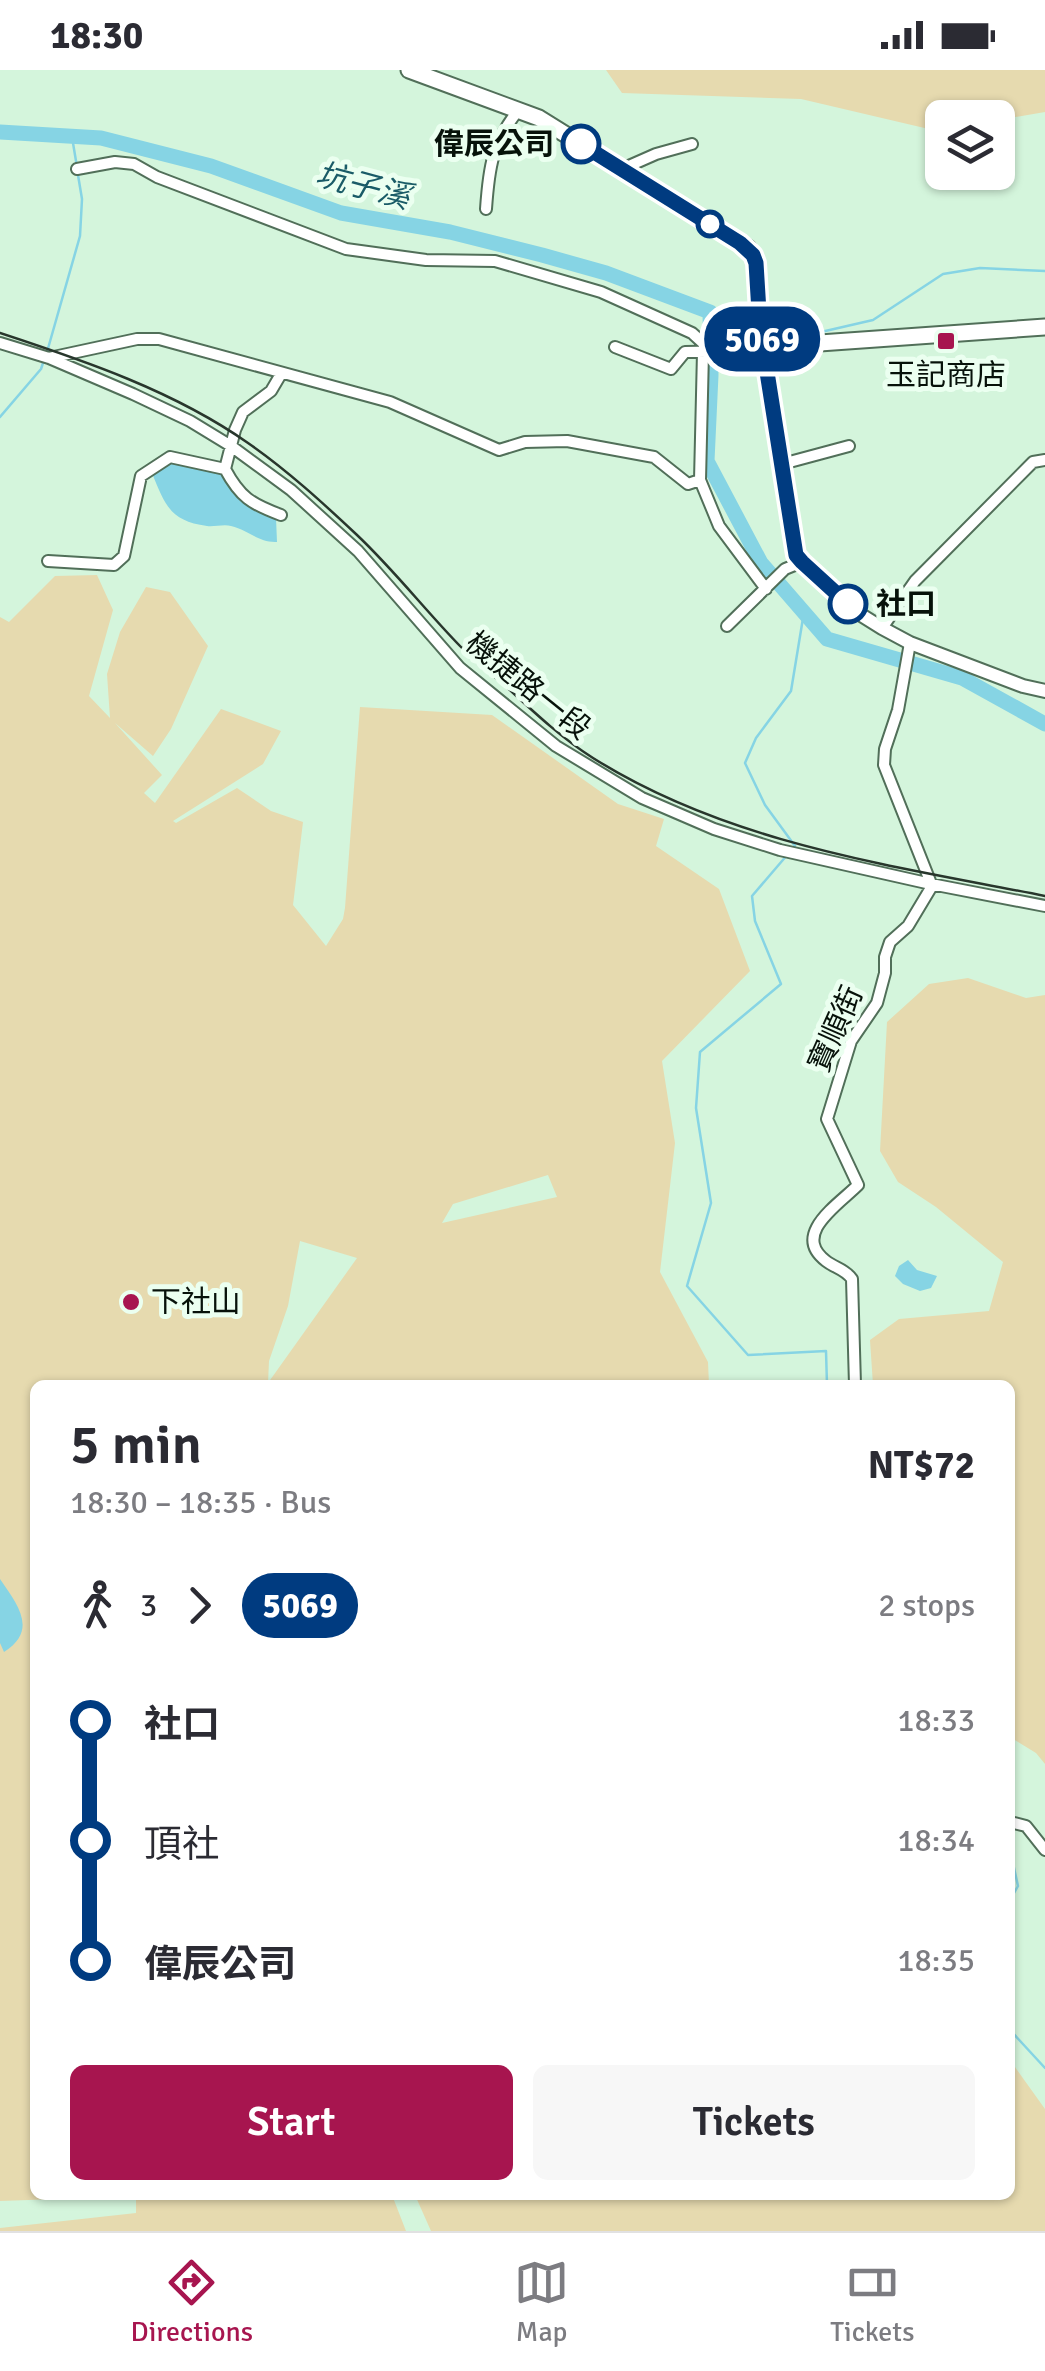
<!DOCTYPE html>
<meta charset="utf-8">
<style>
body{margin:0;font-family:Signika,"Noto Sans TC",sans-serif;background:#f7f7f7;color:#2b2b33;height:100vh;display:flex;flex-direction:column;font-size:38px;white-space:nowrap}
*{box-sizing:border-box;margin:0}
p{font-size:32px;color:#7c7c81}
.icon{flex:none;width:55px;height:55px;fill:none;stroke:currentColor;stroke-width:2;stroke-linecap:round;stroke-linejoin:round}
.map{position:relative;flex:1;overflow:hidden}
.sheet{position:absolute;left:30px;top:1310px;width:985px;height:820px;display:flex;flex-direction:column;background:#fff;border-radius:15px;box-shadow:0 2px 8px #0004}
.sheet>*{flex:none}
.badge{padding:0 20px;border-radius:32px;font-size:35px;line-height:65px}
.controls{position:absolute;left:925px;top:30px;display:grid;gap:20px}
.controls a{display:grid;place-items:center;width:90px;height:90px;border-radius:15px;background:#fff;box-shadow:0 2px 8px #0004;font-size:50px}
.map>.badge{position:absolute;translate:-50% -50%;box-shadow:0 0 0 5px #fff}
.legs{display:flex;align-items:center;gap:15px;height:110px;padding:0 40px;font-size:32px}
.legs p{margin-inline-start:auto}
.headline{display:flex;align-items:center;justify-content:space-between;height:170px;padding:0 40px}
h1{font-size:55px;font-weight:600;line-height:75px}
.primary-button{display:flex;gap:20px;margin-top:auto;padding:20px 40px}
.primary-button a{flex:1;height:115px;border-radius:15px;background:#a7154f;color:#fff;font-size:40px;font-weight:600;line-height:115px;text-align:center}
.primary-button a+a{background:#f7f7f7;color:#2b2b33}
ul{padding:0 40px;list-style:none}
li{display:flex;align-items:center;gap:35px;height:120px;font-size:38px}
li i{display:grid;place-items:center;width:15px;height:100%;margin:0 12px;background:currentColor}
li i::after{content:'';width:25px;height:25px;margin:-12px;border:8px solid;border-radius:50%;background:#fff}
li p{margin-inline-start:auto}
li:first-child i{background:linear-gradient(#0000 50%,currentColor 0)}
li:last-child i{background:linear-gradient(currentColor 50%,#0000 0)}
.status{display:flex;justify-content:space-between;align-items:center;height:70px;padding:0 50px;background:#fff;direction:ltr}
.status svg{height:28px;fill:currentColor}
.dock{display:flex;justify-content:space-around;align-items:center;height:140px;border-top:2px solid #e1e1e2;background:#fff;font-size:28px;color:#7c7c81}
.dock a{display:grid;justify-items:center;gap:5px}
.dock .current{color:#a7154f}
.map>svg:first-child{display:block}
.green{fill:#e6daaf;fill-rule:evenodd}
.water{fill:#86d4e4}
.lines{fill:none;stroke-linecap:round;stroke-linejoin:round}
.stream{stroke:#86d4e4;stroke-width:2.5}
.river{stroke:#86d4e4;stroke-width:15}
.minor-casing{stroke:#516f59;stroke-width:14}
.tertiary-casing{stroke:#516f59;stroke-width:16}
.secondary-casing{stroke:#516f59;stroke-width:19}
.minor{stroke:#fff;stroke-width:10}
.tertiary{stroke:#fff;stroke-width:12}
.secondary{stroke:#fff;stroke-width:15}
.rail{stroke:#28362c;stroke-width:2.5}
.line-1-casing{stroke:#fff;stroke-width:22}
.line-1{stroke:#003b80;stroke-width:15}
.stop-1-dot{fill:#fff;stroke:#003b80;stroke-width:5}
.poi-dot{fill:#a7154f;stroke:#ebfff0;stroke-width:4}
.labels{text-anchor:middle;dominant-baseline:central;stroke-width:10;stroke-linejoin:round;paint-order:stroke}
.stop-label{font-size:30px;font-weight:bold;fill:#07120a;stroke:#ebfff0;text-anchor:end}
.poi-label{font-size:30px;fill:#07120a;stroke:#ebfff0}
.street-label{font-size:30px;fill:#07120a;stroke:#ebfff0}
.water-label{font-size:32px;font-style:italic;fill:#1a5b67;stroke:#ebfff0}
</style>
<div class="status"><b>18:30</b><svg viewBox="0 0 49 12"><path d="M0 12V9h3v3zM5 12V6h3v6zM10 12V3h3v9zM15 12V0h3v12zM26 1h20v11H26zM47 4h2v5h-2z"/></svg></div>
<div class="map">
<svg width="1045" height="2161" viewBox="0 0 1045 2161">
<rect width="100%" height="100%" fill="#d4f5dc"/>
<!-- green -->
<path class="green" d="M606,0H1045V42L998,50V48H942V58L933,60L801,29L622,23Z
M97,505L113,540L89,626L110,648L107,604L120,562L146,517L170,522L208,576L171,659L153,686L115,653L162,705L144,723L155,733L221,639L281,661L263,694L173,751L176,753L237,718L271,741L303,752L293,835L326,876L343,849L345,838L360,637L492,645L618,734L664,749L656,776L719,819L750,901L662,991L675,1073L660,1202L708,1292L709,1315H35V2125H57V2129L0,2131V547L9,552L55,506ZM548,1105L557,1127L442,1153L453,1134ZM300,1171L357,1188L268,1313L269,1291L288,1236Z
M968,908L1026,928L1045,925V1694L1036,1683L1010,1667V1315H873L870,1270L899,1249L989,1241L1003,1192L936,1137L898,1112L880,1081L887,952L929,914Z
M1010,1990L1045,2039V2161H431L415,2125H1010Z
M136,2125H392L406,2161H0V2158L136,2143Z"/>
<!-- water -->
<path class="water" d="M174,392L221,403C238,432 245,436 276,448L277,472C258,473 249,460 231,456C224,454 214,457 207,456C170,451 165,435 152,403Z
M908,1190L917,1200L937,1206L931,1218L920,1221L903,1214L895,1206L899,1196Z
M0,1509C17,1534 39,1560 4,1582L0,1573Z"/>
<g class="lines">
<!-- stream -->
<path class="stream" d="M72,67L77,97
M710,242L744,241L752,243
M769,249L821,262L873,250L943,204L980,198L1045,201
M47,282L80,166L82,129L78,105
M0,347L41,299L44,290
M794,778L795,776L765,735L745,693L756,668L791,621L804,542
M788,784L752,826L755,851L781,914L700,982L696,1038L711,1133L687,1216L748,1285L826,1281L827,1315
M1010,1780L1018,1816L1010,1830
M1010,1960L1045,1998"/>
<!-- river -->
<path class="river" d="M0,62L101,68L211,96L341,143L450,162L542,185L606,203L710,242L711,305L707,391L761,493L827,569L962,608L1045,654"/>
<!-- minor casing -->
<g class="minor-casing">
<path id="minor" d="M77,99L115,92L134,94L157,107L346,179L426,190L495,191L601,222L692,263L703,273L707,282
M622,99L656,84L692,74
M486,139C489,96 492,74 519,39
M0,273L49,288L133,324L190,351L231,376L291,420L358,481L460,598L556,676L642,728L714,759L780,780L931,814L1045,836
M615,277L671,299L685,282L739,281L763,277
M49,288L137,269H159L390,332L499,380L525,372L567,371L654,387L688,414L700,410L719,456L766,519
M782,394L849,376
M225,399L235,360L243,342L271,321L281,304
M225,399C240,427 251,434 281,445
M700,410L703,282
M48,491L114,495L124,486L141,406L170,387L225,399
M727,556L785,499L802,492
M882,558L915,511L1033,392L1045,390
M855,1315L852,1209C845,1199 835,1198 826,1191C791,1164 838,1135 858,1115L827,1049L851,971L877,933L885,903V887L890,872L908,856L932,816L884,695L885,679L898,640L910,573
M1010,1752L1026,1756L1045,1780"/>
</g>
<!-- tertiary casing -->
<g class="tertiary-casing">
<path id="tertiary" d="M763,277L795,478L802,492L858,543L882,558L910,573L1023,616L1045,621"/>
</g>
<!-- secondary casing -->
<g class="secondary-casing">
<path id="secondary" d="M409,0L539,48L748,178L756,193L763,277L1045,257"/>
</g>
<!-- minor -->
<use href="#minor" class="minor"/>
<!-- tertiary -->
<use href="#tertiary" class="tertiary"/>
<!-- secondary -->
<use href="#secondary" class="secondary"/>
<!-- rail -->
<path class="rail" d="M0,263C85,291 174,321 248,373C287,400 323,433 357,465C394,500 425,540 460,576C476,592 494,606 511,621C537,645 563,669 593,688C730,774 890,795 1045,826"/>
</g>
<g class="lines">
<!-- line-1 casing -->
<g class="line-1-casing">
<path id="line-1" d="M581,74L740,173L753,185L756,193L760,258L796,485L802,492L848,534"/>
</g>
<!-- line-1 -->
<use href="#line-1" class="line-1"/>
</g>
<!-- markers -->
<g class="stop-1-dot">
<circle cx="581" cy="74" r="18"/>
<circle cx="710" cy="154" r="12"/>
<circle cx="848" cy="534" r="18"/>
</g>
<g class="poi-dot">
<rect x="936" y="261" width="20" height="20" rx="5"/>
<circle cx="131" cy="1232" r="10"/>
</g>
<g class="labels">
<!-- stop labels -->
<g class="stop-label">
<text x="554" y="74">偉辰公司</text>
<text x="876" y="534" text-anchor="start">社口</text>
</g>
<!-- poi labels -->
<g class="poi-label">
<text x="946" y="305">玉記商店</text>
<text x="151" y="1232" text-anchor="start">下社山</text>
</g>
<!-- street labels -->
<g class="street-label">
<text transform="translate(528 616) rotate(39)">機捷路一段</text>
<text transform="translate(836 959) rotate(-66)">寶順街</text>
</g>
<!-- water labels -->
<g class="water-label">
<text transform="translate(363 116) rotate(15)">坑子溪</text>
</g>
</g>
</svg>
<div class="controls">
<a><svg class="icon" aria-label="layers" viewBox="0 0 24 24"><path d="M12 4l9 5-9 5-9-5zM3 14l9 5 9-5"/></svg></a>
</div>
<b class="badge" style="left:762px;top:269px;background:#003b80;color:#fff">5069</b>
<section class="sheet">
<div class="headline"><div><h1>5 min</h1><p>18:30 – 18:35 · Bus</p></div><b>NT$72</b></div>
<div class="legs"><svg class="icon" aria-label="walk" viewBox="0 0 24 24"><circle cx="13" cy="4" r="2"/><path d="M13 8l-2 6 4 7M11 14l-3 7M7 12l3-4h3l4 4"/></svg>3<svg class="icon" aria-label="forward" viewBox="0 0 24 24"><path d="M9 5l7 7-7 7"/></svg><b class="badge" style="background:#003b80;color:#fff">5069</b><p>2 stops</p></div>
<ul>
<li><i style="color:#003b80"></i><b>社口</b><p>18:33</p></li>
<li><i style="color:#003b80"></i><span>頂社</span><p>18:34</p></li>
<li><i style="color:#003b80"></i><b>偉辰公司</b><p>18:35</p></li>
</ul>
<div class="primary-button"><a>Start</a><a>Tickets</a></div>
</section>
</div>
<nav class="dock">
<a class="current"><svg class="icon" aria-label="directions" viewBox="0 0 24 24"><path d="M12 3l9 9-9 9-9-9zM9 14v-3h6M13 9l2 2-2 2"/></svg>Directions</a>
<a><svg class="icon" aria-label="map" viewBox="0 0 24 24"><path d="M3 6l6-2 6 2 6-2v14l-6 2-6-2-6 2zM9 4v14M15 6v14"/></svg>Map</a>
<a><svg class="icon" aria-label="tickets" viewBox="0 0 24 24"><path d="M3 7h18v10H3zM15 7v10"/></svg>Tickets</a>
</nav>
